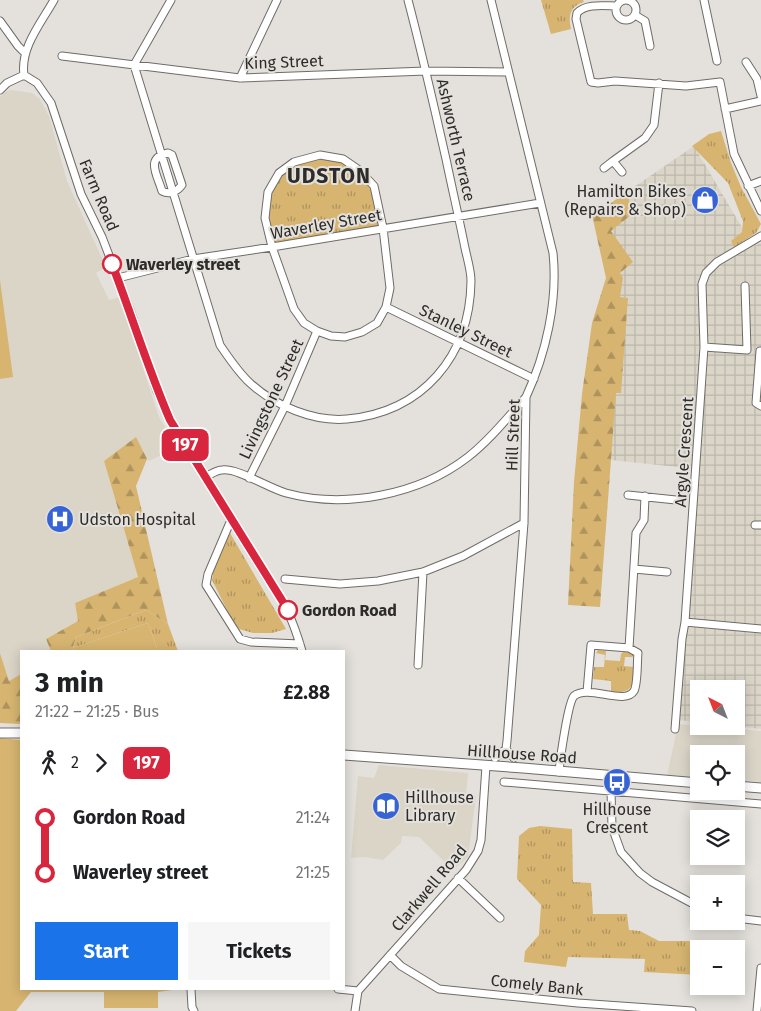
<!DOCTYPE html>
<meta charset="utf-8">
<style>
body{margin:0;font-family:"Fira Sans",sans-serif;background:#f6f6f6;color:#202124;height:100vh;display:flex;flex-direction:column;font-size:19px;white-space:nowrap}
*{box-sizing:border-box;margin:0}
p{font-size:16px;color:#757577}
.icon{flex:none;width:28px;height:28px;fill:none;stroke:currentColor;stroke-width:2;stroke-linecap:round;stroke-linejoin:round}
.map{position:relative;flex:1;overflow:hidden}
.panel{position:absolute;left:20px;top:650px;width:325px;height:340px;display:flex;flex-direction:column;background:#fff;border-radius:0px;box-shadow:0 2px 12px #0003}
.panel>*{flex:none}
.badge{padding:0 10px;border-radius:8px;font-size:18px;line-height:32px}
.needle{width:32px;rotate:318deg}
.fabs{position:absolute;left:690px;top:680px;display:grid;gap:10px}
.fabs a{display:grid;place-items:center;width:55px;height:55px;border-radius:0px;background:#fff;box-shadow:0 2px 12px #0003;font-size:25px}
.map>.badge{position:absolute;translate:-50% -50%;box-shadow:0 0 0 2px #fff}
.legs{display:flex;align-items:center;gap:8px;height:55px;padding:0 15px;font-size:16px}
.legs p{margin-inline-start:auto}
.head{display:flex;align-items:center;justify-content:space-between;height:85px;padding:0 15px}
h1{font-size:28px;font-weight:700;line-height:38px}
.primary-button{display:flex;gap:10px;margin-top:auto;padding:10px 15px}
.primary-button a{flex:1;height:58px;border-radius:0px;background:#1a73e8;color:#fff;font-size:20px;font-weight:700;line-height:58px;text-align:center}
.primary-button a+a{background:#f6f6f6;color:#202124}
ul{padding:0 15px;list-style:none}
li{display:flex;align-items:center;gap:18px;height:55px;font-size:19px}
li i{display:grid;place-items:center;width:8px;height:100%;margin:0 6px;background:currentColor}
li i::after{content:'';width:12px;height:12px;margin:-6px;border:4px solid;border-radius:50%;background:#fff}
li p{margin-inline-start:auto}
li:first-child i{background:linear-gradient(#0000 50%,currentColor 0)}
li:last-child i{background:linear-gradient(currentColor 50%,#0000 0)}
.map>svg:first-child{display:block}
.built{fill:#dbd5c8}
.industrial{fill:url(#industrial-grid)}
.grass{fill:url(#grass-tufts)}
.forest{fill:url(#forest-firs)}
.green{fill:#d7b571}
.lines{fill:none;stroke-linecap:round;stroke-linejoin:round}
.street-casing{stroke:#6f6c68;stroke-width:9}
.secondary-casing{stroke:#6f6c68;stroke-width:11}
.street{stroke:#fff;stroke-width:7}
.secondary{stroke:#fff;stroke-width:9}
.line-1-casing{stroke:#fff;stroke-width:11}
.line-1{stroke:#d7263d;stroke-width:8}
.stop-1-dot{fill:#fff;stroke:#d7263d;stroke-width:2.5}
.labels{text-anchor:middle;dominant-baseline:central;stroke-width:4;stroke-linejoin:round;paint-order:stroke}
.street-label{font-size:16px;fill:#2d2c2a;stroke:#e4e1dc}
.poi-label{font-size:16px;fill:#2d2c2a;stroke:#e4e1dc;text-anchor:start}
.stop-label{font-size:16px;font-weight:bold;fill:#2d2c2a;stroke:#e4e1dc;text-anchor:start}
.district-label{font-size:21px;font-weight:bold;letter-spacing:1px;fill:#2d2c2a;stroke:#e4e1dc}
</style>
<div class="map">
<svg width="761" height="1011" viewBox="0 0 761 1011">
<defs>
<pattern id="industrial-grid" width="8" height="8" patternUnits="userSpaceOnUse" patternTransform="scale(1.25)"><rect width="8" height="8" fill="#dbd5c8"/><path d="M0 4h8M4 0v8" fill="none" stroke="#bcb7ac"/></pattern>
<pattern id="grass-tufts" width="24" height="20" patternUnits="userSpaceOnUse" patternTransform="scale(1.25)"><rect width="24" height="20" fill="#d7b571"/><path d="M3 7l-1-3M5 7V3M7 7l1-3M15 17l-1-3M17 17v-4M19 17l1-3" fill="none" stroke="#af935d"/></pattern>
<pattern id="forest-firs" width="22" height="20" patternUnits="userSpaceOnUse" patternTransform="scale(1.25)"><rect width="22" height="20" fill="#d7b571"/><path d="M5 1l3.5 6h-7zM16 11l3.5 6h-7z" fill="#af935d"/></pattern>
</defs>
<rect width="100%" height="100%" fill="#e4e1dc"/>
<!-- built -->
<path class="built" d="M11,90L32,93L40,99L49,116L67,181L105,265V268L96,273L109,300L120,297L159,417L177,448L149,461L147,459L104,461L138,577L75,603L78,621L46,639L51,651H21V674L9,681L0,653V97L5,92Z
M678,724L761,731V782L736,780V754H699V778L667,776Z
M379,765L468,773L466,796H476L468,857L453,870L419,837L402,836L401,843L383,860L364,857L351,858L358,776L374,778Z"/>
<!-- industrial -->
<path class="industrial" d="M694,146L753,246L761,243V729L734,726H736V689H699V722L677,720L697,469L611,460L617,313L593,215Z"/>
<!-- grass -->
<path class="grass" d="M541,0H583L584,2C570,6 568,16 571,29L551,34Z
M721,131L731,163L741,187L761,224L756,233L734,247L731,241L742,232L743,221L728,183L692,146L709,134Z
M320,155L343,159L374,186L383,228L272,247L265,218L268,192L279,173L294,162Z
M230,533L286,629L272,633H253L239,629L231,618L212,580L214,567Z
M146,610L168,624L178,651H158L148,623L73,648L76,637Z
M598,650L606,651L605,660L620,661L621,654L623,652H631L634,655L632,657H625L624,666L634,667C632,687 634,693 611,692V681L593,679L594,667H604L605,655L596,653Z
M540,826L572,829L573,882L591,883L593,914H627L629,930L640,931L659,941H691L692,951L699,952V975L644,972L645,959L568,957L566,967L524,962L525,951L539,935L541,905L517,879L519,836L529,828Z"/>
<!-- forest -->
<path class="forest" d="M628,192L631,215L611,231L633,262L620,273L623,278L620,297L628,298L621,393H616L600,607L568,605L574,482L582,394L592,323L606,278L592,215Z
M136,437L147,459L136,486L168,624L146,610L76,637L73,647L74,651H51L46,639L78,621L75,603L138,577L104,461Z
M0,653L9,681L21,674V724L0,723Z"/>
<!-- green -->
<path class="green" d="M0,280L13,377L0,379Z
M148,623L158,651H74L73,648Z
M0,738L21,740V989H179L158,992V1008H104V992H31L16,1011H0Z"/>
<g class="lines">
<!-- street casing -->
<g class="street-casing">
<path id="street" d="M171,0L134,65L220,345C229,358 238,372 250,383C275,406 314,422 347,419C423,412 470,356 471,281C471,270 467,258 465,248C459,218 452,188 446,159C434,106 422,53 408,0
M491,0L553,253C558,301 546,354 526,397L524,523L507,741L506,749L514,758
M704,0L717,61
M616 10a10 10 0 1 1 20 0a10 10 0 1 1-20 0Z
M617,6C605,6 586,3 577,13L576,19L591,82L598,83L615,81L686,86L720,82L734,154L761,211
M635,15L645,21L650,46
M0,21L18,46L25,53
M62,56L240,78L426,71L508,72
M746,62L757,79L761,96
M24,75L37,83L51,103L81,194L102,237L130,310L157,391L170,420L267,578C286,605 293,620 302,651
M24,75C20,48 41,23 54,0
M240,78L277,0
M0,90L7,83L24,75
M725,109L761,101
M168,153L172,155L182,185C177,192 169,195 162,191C157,174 145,158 168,153Z
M320,155L343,159L359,170L374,186L383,228L390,288L386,307L377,323L362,332L345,337L331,336L317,331L304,323L294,309L272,247L265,218L268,192L279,173L294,162Z
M613,161L645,138L654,125L659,83
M604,168L613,161L622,172
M748,186L761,181
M761,236L717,262L706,273L702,284L704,347L685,622L761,629
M118,278L193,259L272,247L540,203
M386,307L534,379
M704,347L747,350L745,286
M760,351L756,403L761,406
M205,477C210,475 216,470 222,470C238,468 268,488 286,493C345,509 419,495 468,457C490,440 507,418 526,397
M249,478L285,406L317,331
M628,495L676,500
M231,520L208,574L206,585L240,639L251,642L300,644
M755,525H761
M634,569L667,572
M285,579L340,584L378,581L423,572L463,556L524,523
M629,648L636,533L644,520L645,496
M418,665L423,572
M675,729L682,639L685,622
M495,758L506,749
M559,772C560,760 568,702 574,696C588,684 625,706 634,691C638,684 637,661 638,653L629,648L591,645L587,692
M504,782L761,804
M611,791L612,827L621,852L640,873L652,882L699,907
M458,878L500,918
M736,918L761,921
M390,955L401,966L439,989L578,1003L692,1011
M191,989L192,1007L194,1011
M338,989L358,991
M355,1011L358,991L466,870L478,851L481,840L486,766
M757,1011L761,968"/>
</g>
<!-- secondary casing -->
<g class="secondary-casing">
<path id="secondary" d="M0,733H21
M344,755L523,768L699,783
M736,786L761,788"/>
</g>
<!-- street -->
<use href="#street" class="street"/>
<!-- secondary -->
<use href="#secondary" class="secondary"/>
</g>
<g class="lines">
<!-- line-1 casing -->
<g class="line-1-casing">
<path id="line-1" d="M112,264C132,316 148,369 170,420L288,610"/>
</g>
<!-- line-1 -->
<use href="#line-1" class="line-1"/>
</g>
<!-- icons -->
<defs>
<g id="shop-disc" transform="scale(1.4375)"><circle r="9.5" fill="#3664d4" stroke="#e4e1dc"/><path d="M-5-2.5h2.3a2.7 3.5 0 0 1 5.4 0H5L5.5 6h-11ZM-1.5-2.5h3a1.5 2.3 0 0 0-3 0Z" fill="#fff"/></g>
<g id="hospital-disc" transform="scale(1.4375)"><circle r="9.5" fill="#3664d4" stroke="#e4e1dc"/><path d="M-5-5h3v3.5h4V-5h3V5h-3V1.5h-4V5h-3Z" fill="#fff"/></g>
<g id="bus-disc" transform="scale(1.4375)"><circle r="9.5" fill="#3664d4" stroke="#e4e1dc"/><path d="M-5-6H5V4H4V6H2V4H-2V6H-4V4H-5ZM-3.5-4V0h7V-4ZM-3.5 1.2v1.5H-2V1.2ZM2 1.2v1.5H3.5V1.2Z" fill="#fff"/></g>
<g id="library-disc" transform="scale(1.4375)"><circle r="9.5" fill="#3664d4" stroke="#e4e1dc"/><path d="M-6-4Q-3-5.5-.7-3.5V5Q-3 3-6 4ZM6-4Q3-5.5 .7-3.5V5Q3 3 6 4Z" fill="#fff"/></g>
</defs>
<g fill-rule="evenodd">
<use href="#shop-disc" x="705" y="200"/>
<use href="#hospital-disc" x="60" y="519"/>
<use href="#bus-disc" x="617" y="782"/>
<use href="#library-disc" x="386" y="806"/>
</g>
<!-- markers -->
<g class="stop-1-dot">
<circle cx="112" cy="264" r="9"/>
<circle cx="288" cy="610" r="9"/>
</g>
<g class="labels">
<!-- street labels -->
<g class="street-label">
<text transform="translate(284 62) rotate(-2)">King Street</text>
<text transform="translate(456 140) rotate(77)">Ashworth Terrace</text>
<text transform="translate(99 195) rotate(67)">Farm Road</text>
<text transform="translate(326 224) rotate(-10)">Waverley Street</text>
<text transform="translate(466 331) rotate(26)">Stanley Street</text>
<text transform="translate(271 399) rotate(-65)">Livingstone Street</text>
<text transform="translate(513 435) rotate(-88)">Hill Street</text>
<text transform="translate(684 452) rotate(-86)">Argyle Crescent</text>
<text transform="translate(522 754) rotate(4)">Hillhouse Road</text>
<text transform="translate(429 888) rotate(-50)">Clarkwell Road</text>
<text transform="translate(537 985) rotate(6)">Comely Bank</text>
</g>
<!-- poi labels -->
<g class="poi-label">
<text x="686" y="191" text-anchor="end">Hamilton Bikes<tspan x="686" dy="18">(Repairs &amp; Shop)</tspan></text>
<text x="79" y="519">Udston Hospital</text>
<text x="405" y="797">Hillhouse<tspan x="405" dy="18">Library</tspan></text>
<text x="617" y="809" text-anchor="middle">Hillhouse<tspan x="617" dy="18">Crescent</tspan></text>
</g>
<!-- stop labels -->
<g class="stop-label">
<text x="126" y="264">Waverley street</text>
<text x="302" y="610">Gordon Road</text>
</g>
<!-- district labels -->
<g class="district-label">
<text x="329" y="176">UDSTON</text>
</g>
</g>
</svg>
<div class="fabs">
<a><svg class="needle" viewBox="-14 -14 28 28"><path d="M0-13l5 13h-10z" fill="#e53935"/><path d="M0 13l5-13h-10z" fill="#757577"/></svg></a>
<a><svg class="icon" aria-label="locate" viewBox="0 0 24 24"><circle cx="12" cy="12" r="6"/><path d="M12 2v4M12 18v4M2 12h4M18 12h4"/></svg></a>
<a><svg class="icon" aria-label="layers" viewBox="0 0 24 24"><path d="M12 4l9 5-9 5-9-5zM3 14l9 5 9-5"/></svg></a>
<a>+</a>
<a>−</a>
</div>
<b class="badge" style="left:185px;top:445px;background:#d7263d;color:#fff">197</b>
<section class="panel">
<div class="head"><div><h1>3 min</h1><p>21:22 – 21:25 · Bus</p></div><b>£2.88</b></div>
<div class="legs"><svg class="icon" aria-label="walk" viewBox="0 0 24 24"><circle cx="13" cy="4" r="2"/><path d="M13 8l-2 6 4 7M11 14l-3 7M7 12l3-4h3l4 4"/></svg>2<svg class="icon" aria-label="forward" viewBox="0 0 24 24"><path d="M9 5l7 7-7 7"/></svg><b class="badge" style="background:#d7263d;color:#fff">197</b></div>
<ul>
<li><i style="color:#d7263d"></i><b>Gordon Road</b><p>21:24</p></li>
<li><i style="color:#d7263d"></i><b>Waverley street</b><p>21:25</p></li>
</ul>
<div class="primary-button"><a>Start</a><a>Tickets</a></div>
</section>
</div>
